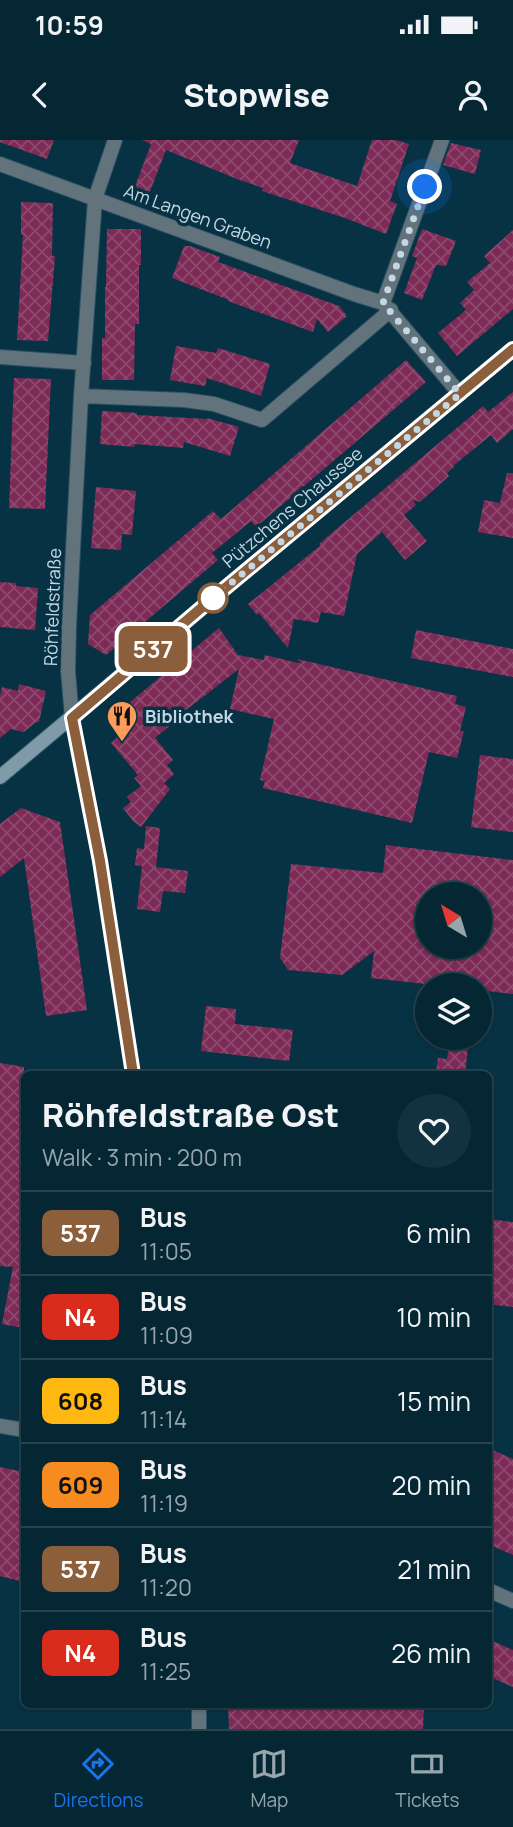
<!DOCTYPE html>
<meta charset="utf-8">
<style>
body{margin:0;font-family:Manrope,sans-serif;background:#13323f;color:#f1f3f6;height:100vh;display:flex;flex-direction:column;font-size:26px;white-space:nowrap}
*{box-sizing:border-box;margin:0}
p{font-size:23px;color:#97a5ac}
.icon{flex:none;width:38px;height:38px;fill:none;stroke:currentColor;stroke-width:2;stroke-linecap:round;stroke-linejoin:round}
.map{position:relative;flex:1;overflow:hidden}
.details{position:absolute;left:21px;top:931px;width:471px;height:637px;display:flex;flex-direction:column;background:#052633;border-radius:10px;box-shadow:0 2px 5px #0004,0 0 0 2px #26434e}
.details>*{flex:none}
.badge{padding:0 14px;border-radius:10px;font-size:24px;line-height:46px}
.needle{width:46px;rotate:322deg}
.tools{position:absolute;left:415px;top:742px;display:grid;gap:14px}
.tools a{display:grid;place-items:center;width:77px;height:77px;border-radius:50%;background:#052633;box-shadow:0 2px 5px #0004,0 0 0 2px #26434e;font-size:35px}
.you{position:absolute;width:35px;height:35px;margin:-18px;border:5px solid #fff;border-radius:50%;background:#1a73e8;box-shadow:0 0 0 10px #1a73e833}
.map>.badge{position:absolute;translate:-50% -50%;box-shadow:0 0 0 4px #fff}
.round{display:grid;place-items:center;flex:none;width:74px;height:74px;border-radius:37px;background:#13323f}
.summary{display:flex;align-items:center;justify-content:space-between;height:119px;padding:0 21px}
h1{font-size:33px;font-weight:800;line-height:52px}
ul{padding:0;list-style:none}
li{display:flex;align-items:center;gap:21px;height:84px;padding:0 21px;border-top:2px solid #26434e}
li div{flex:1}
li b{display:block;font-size:26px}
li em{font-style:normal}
li .badge{min-width:77px;font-weight:700;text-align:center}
.status{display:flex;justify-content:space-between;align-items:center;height:49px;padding:0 35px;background:#052633;direction:ltr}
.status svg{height:19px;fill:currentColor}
header{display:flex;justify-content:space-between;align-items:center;height:91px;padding:0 21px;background:#052633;font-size:32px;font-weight:800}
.tab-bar{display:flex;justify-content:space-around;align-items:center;height:98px;border-top:2px solid #26434e;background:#052633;font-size:19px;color:#97a5ac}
.tab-bar a{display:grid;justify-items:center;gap:4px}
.tab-bar .active{color:#1a73e8}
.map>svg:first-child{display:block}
.building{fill:url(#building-cross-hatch);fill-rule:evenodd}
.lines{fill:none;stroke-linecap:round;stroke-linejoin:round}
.street-casing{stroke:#295061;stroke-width:16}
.secondary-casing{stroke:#295061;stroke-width:16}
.street{stroke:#62737c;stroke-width:14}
.secondary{stroke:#7f9aa9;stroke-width:14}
.line-casing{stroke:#fff;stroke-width:16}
.line{stroke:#8b5e3c;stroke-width:10}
.walk{stroke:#c3d8e4;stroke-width:7;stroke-dasharray:0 12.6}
.stop-dot{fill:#fff;stroke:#8b5e3c;stroke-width:3.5}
.labels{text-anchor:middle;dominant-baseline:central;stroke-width:7;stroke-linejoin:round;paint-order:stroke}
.street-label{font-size:18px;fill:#c3d8e4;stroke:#073244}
.poi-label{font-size:18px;font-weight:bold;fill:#c3d8e4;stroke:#073244;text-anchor:start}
</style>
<div class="status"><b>10:59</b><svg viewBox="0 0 49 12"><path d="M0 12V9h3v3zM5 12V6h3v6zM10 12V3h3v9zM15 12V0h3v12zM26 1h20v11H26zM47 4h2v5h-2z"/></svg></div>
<header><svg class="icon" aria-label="back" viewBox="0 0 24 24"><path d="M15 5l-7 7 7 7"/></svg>Stopwise<svg class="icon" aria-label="person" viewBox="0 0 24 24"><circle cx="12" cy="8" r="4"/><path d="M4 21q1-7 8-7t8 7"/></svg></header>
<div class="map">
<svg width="513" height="1589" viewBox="0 0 513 1589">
<defs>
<pattern id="building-cross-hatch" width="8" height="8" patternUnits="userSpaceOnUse" patternTransform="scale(1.75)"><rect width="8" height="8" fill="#7d2b56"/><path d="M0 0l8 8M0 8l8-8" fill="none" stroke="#8e496e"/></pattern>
</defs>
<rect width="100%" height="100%" fill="#073244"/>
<!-- building -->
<path class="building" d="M0,0H54L47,19L0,2Z
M142,0H299L290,23L357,46L372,0H396L409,4L390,61L397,64L386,94L345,78L262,51L263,48L237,39L166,10L149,54L134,49L151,4Z
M451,3L481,10L475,34L443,25Z
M21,62L53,63L52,116H55L48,201L17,200L23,95H21Z
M107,89H141V125H139V184H135L134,240H102V198H105V147H106Z
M422,89L456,101L446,126L436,125L422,160L404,153L417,118L412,116Z
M513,90V169L457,216L438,193L466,170L460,163L474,150L467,142L490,123L484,116Z
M184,106H190L220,117L218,122L339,166L347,176L328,192L317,179L313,192L228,161L229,160L172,138Z
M176,206L216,213L218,208L270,224L261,256L207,238L205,246L170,240Z
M406,220L426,242L256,387L251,381L212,413L218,420L106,515L88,504L90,475L213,371L221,379Z
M14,238L51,239L45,369L9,368Z
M513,252V289L497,303L491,295L453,326L454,327L447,333L449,336L420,362L413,360L416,365L404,375L427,401L405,420L382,392L357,414L344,476L321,472L318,483L294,479L288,508L259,473L257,475L248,464L321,405L319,404L333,392L483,266L488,272Z
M102,271L137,273V275L207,279V278L239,287L230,316L184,302L183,308L135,304L134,307L100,304Z
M507,333H513V398L478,392L484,360L500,363Z
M96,347L136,351L132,395L122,394L121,410L91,408Z
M0,442L16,443V446L38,448L35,490L0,487Z
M219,488L238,515L264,520L265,515L302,524L297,519L457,556L455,564L466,567L460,591H464L457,618L429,612L412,683L263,648L265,641L260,640L274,579L230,569L239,529L177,577L178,579L155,598L173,620L167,625L174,634L164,643L170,649L141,687L133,681L123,668L131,662L127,657L141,646L134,638L138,635L111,603L129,587L117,573Z
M416,490L513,509V537L411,518Z
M19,544L46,551L39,582H36L24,592L11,589L0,598V556L2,547L18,551Z
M480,615L513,619V692L471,687Z
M21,668L60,682L87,870L46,876L24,718L0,737V684Z
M146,686L160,688L156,727L188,731L185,753L163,751L160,772L137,769L142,726L135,725L137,708L144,709Z
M386,705L513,720V854L480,850V845H435L371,838L374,811L342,835L288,830L280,818L291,724L383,733ZM427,754H480V807H427Z
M206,866L236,869L235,884L293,890L289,921L201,911Z
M450,898H469L465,934H436L438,918L447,919Z
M0,923L24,927V1188L2,1184L13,1127L0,1126Z
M488,1079L513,1082V1167L488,1164Z
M488,1308L513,1319V1415L488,1404Z
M0,1327L24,1332V1442L0,1436Z
M488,1499L513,1510V1547L488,1536Z
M228,1564H424L423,1589H229Z"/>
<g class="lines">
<!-- street casing -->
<g class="street-casing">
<path id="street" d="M115,0L95,59L81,256L69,487L68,531L72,578L100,721L133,934
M0,24L354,154L383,163L460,254
M383,163L442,0
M0,217L84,223
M81,256L184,260L214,264L262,280L391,170
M0,1286L24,1290
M488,1450L513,1461
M199,1589V1564"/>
</g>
<!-- secondary casing -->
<g class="secondary-casing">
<path id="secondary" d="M0,637L206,464L513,209"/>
</g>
<!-- street -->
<use href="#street" class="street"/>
<!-- secondary -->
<use href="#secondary" class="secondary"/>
</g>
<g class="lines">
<!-- line casing -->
<g class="line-casing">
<path id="line" d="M133,934L100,721L72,578L206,464L513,209"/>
</g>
<!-- line -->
<use href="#line" class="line"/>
<!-- walk -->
<path class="walk" d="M213,458L460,254L383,163L425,47"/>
</g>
<!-- icons -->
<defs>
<g id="restaurant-pin" transform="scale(1.575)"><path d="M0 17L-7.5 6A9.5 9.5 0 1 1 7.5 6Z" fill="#ff9b5b" stroke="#073244"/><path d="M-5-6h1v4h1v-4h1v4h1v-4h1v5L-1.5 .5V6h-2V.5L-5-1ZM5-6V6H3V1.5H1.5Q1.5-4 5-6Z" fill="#111"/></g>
</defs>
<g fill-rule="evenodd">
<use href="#restaurant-pin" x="122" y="576"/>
</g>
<!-- markers -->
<circle class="stop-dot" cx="213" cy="458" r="14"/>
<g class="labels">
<!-- street labels -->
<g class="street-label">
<text transform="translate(198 76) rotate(20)">Am Langen Graben</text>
<text transform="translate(292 367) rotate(-40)">Pützchens Chaussee</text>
<text transform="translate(52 467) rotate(-88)">Röhfeldstraße</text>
</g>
<!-- poi labels -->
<g class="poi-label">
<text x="145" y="576">Bibliothek</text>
</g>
</g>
</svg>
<div class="tools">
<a><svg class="needle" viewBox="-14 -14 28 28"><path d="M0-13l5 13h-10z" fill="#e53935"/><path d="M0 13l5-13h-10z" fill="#97a5ac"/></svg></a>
<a><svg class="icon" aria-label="layers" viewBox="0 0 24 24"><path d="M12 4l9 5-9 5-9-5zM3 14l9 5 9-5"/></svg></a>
</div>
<div class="you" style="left:425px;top:47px"></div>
<b class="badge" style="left:153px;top:509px;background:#8b5e3c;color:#fff">537</b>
<section class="details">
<div class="summary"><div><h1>Röhfeldstraße Ost</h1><p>Walk · 3 min · 200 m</p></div><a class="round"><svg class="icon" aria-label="heart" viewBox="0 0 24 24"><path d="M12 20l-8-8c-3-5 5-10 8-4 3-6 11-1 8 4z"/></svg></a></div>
<ul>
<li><span class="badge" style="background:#8b5e3c;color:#fff">537</span><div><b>Bus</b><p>11:05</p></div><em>6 min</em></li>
<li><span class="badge" style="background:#da2c1c;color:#fff">N4</span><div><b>Bus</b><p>11:09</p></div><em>10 min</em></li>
<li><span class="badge" style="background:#feb811;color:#111">608</span><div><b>Bus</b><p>11:14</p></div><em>15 min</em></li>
<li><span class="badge" style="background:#f68b1f;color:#111">609</span><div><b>Bus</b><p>11:19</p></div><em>20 min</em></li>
<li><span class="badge" style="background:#8b5e3c;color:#fff">537</span><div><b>Bus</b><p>11:20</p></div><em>21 min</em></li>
<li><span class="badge" style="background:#da2c1c;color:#fff">N4</span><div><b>Bus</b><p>11:25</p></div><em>26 min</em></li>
</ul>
</section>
</div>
<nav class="tab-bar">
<a class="active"><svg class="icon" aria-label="directions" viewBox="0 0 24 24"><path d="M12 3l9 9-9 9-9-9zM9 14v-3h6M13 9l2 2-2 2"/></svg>Directions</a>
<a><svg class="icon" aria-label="map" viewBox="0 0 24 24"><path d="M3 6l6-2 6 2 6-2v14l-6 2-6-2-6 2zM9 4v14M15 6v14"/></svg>Map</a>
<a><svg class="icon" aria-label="tickets" viewBox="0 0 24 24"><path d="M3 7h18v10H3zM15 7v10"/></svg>Tickets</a>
</nav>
